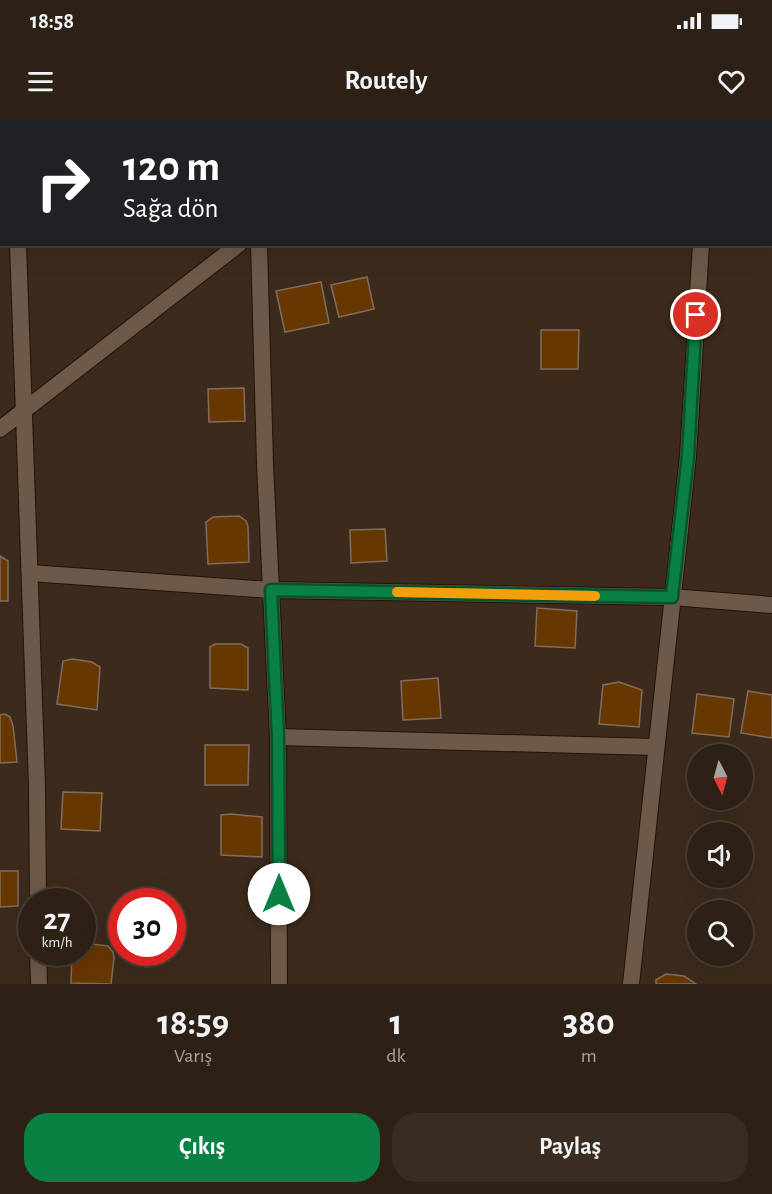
<!DOCTYPE html>
<html lang="tr">
<meta charset="utf-8">
<style>
body{margin:0;font-family:"Alegreya Sans",sans-serif;background:#392d22;color:#f1f3f6;height:100vh;display:flex;flex-direction:column;font-size:22px;white-space:nowrap}
*{box-sizing:border-box;margin:0}
p{font-size:20px;color:#a7a3a0}
.icon{flex:none;width:33px;height:33px;fill:none;stroke:currentColor;stroke-width:2;stroke-linecap:round;stroke-linejoin:round}
.map{position:relative;height:864px;overflow:hidden}
.side{display:flex;flex-direction:column;background:#2d2015;flex:1}
.side>*{flex:none}
.guide{position:absolute;left:0px;top:0px;width:772px;height:126px;box-shadow:0 6px 24px #0002,0 0 0 2px #483e34;background:#202124;color:#fff;overflow:hidden}
.needle{width:39px;rotate:174deg}
.buttons{position:absolute;left:687px;top:624px;display:grid;gap:12px}
.buttons a{display:grid;place-items:center;width:66px;height:66px;border-radius:50%;background:#2d2015;box-shadow:0 6px 24px #0002,0 0 0 2px #483e34;font-size:30px}
.speed{position:absolute;left:18px;top:768px;display:flex;gap:12px;font-size:30px;font-weight:700;text-align:center}
.speed>*{display:grid;place-content:center;width:78px;height:78px;border-radius:50%;background:#2d2015;box-shadow:0 6px 24px #0002,0 0 0 2px #483e34;line-height:1}
.speed small{font-size:15px;font-weight:400}
.speed .limit{border:9px solid #d22;background:#fff;color:#111}
.pin{position:absolute;display:grid;place-items:center;width:51px;height:51px;color:#fff;margin:-26px;border:3px solid #fff;border-radius:50%;box-shadow:0 2px 6px #0007}
.me{position:absolute;width:66px;margin:-33px;rotate:0deg;stroke-linejoin:round;filter:drop-shadow(0 0 4px #0008)}
.turn{display:flex;align-items:center;gap:21px;height:126px;padding:0 24px;font-size:27px}
.turn .icon{width:78px;height:78px;stroke-width:2.5}
.turn b{display:block;font-size:42px;line-height:51px}
.eta{display:flex;justify-content:space-evenly;align-items:center;height:102px;text-align:center}
.eta b{font-size:36px;font-weight:700;line-height:42px}
.action{display:flex;gap:12px;margin-top:auto;padding:12px 24px}
.action a{flex:1;height:69px;border-radius:24px;background:#0b8043;color:#fff;font-size:24px;font-weight:700;line-height:69px;text-align:center}
.action a+a{background:#392d22;color:#f1f3f6}
.status{display:flex;justify-content:space-between;align-items:center;height:42px;padding:0 30px;background:#2d2015;direction:ltr}
.status svg{height:16px;fill:currentColor}
header{display:flex;justify-content:space-between;align-items:center;height:78px;padding:0 24px;background:#2d2015;font-size:27px;font-weight:700}
.map>svg:first-child{display:block}
.building{fill:#673700;stroke:#826d5d;stroke-width:1.5}
.lines{fill:none;stroke-linecap:round;stroke-linejoin:round}
.street-casing{stroke:#231306;stroke-width:18}
.street{stroke:#6d5949;stroke-width:16}
.route-casing{stroke:#07532c;stroke-width:15}
.route{stroke:#0b8043;stroke-width:10}
.slow{stroke:#f59e0b;stroke-width:10}
</style>
<div class="status"><b>18:58</b><svg viewBox="0 0 49 12"><path d="M0 12V9h3v3zM5 12V6h3v6zM10 12V3h3v9zM15 12V0h3v12zM26 1h20v11H26zM47 4h2v5h-2z"/></svg></div>
<header><svg class="icon" aria-label="menu" viewBox="0 0 24 24"><path d="M4 6h16M4 12h16M4 18h16"/></svg>Routely<svg class="icon" aria-label="heart" viewBox="0 0 24 24"><path d="M12 20l-8-8c-3-5 5-10 8-4 3-6 11-1 8 4z"/></svg></header>
<div class="map">
<svg width="772" height="864" viewBox="0 0 772 864">
<rect width="100%" height="100%" fill="#3c2b1c"/>
<g class="building">
<path d="M 180,0 L 210,0 L 211,2 L 181,2 Z"/>
<path d="M 287,0 L 311,0 L 312,2 L 284,2 Z"/>
<path d="M 328,0 L 370,0 L 368,2 Z"/>
<path d="M 733,0 L 771,0 L 733,2 Z"/>
<path d="M 0,87 L 2,105 L 0,122 Z"/>
<path d="M 367,157 L 374,189 L 339,197 L 331,165 Z"/>
<path d="M 321,162 L 329,203 L 285,212 L 276,171 Z"/>
<path d="M 541,210 L 579,210 L 578,249 L 541,249 Z"/>
<path d="M 244,268 L 245,301 L 209,302 L 208,269 Z"/>
<path d="M 239,396 L 246,401 L 248,406 L 249,442 L 208,444 L 206,402 L 213,397 Z"/>
<path d="M 385,409 L 387,441 L 351,443 L 350,410 Z"/>
<path d="M 0,436 L 8,441 L 8,481 L 0,481 Z"/>
<path d="M 537,488 L 577,491 L 575,528 L 535,526 Z"/>
<path d="M 215,524 L 241,524 L 248,528 L 248,570 L 210,568 L 210,527 Z"/>
<path d="M 72,539 L 92,542 L 100,547 L 97,590 L 57,584 L 63,541 Z"/>
<path d="M 438,558 L 441,598 L 403,600 L 401,561 Z"/>
<path d="M 619,562 L 642,570 L 639,607 L 599,604 L 603,565 Z"/>
<path d="M 748,571 L 772,575 L 772,618 L 741,613 Z"/>
<path d="M 697,574 L 734,579 L 729,617 L 692,613 Z"/>
<path d="M 5,594 L 10,597 L 13,606 L 17,642 L 0,643 L 0,595 Z"/>
<path d="M 205,625 L 249,625 L 248,665 L 205,665 Z"/>
<path d="M 63,672 L 102,673 L 100,711 L 61,709 Z"/>
<path d="M 231,694 L 262,697 L 262,737 L 221,735 L 221,695 Z"/>
<path d="M 742,726 L 747,726 L 745,758 L 740,758 L 742,758 Z"/>
<path d="M 0,751 L 18,751 L 18,786 L 0,787 Z"/>
<path d="M 83,823 L 108,826 L 113,832 L 114,838 L 111,864 L 71,863 L 72,832 L 82,832 Z"/>
<path d="M 666,854 L 684,856 L 696,864 L 656,864 L 656,860 Z"/>
</g>
<g class="lines">
<g class="street-casing">
<g id="street">
<path d="M 13,0 L 13,2"/>
<path d="M 254,0 L 254,2"/>
<path d="M 407,2 L 409,0"/>
<path d="M 711,2 L 711,0"/>
<path d="M 18,124 L 37,667 L 38,782"/>
<path d="M 259,124 L 265,344 L 278,617 L 279,864"/>
<path d="M 0,309 L 239,124"/>
<path d="M 30,453 L 271,470 L 672,477 L 772,485"/>
<path d="M 278,617 L 655,627"/>
<path d="M 38,832 L 39,864"/>
<path d="M 631,864 L 688,336 L 701,124"/>
</g>
</g>
<use href="#street" class="street"/>
</g>
<g class="lines">
<g class="route-casing">
<path id="route" d="M 279,774 L 278,617 L 271,470 L 672,477 L 688,336 L 696,195"/>
</g>
<use href="#route" class="route"/>
<path class="slow" d="M 397,472 L 595,476"/>
</g>
</svg>
<div class="buttons">
<a><svg class="needle" viewBox="-14 -14 28 28"><path d="M0-13l5 13h-10z" fill="#e53935"/><path d="M0 13l5-13h-10z" fill="#a7a3a0"/></svg></a>
<a><svg class="icon" aria-label="sound" viewBox="0 0 24 24"><path d="M4 9h4l5-4v14l-5-4H4zM17 9q2 3 0 6"/></svg></a>
<a><svg class="icon" aria-label="search" viewBox="0 0 24 24"><circle cx="10" cy="10" r="6"/><path d="M15 15l6 6"/></svg></a>
</div>
<div class="speed"><div>27<small>km/h</small></div><div class="limit">30</div></div>
<div class="pin" style="left:696px;top:195px;background:#d93025"><svg class="icon" aria-label="arrive" viewBox="0 0 24 24"><path d="M6 21V4h12l-3 4 3 4H6"/></svg></div>
<svg class="me" style="left:279px;top:774px" viewBox="-20 -20 40 40"><circle r="19" fill="#fff"/><path d="M0-13L10 11 0 6-10 11z" fill="#0b8043"/></svg>
<div class="guide">
<div class="turn"><svg class="icon" aria-label="right" viewBox="0 0 24 24"><path d="M7 20v-9h11M14 6l5 5-5 5"/></svg><div><b>120 m</b>Sağa dön</div></div>
</div>
</div>
<section class="side">
<div class="eta">
<div><b>18:59</b><p>Varış</p></div>
<div><b>1</b><p>dk</p></div>
<div><b>380</b><p>m</p></div>
</div>
<div class="action"><a>Çıkış</a><a>Paylaş</a></div>
</section>
